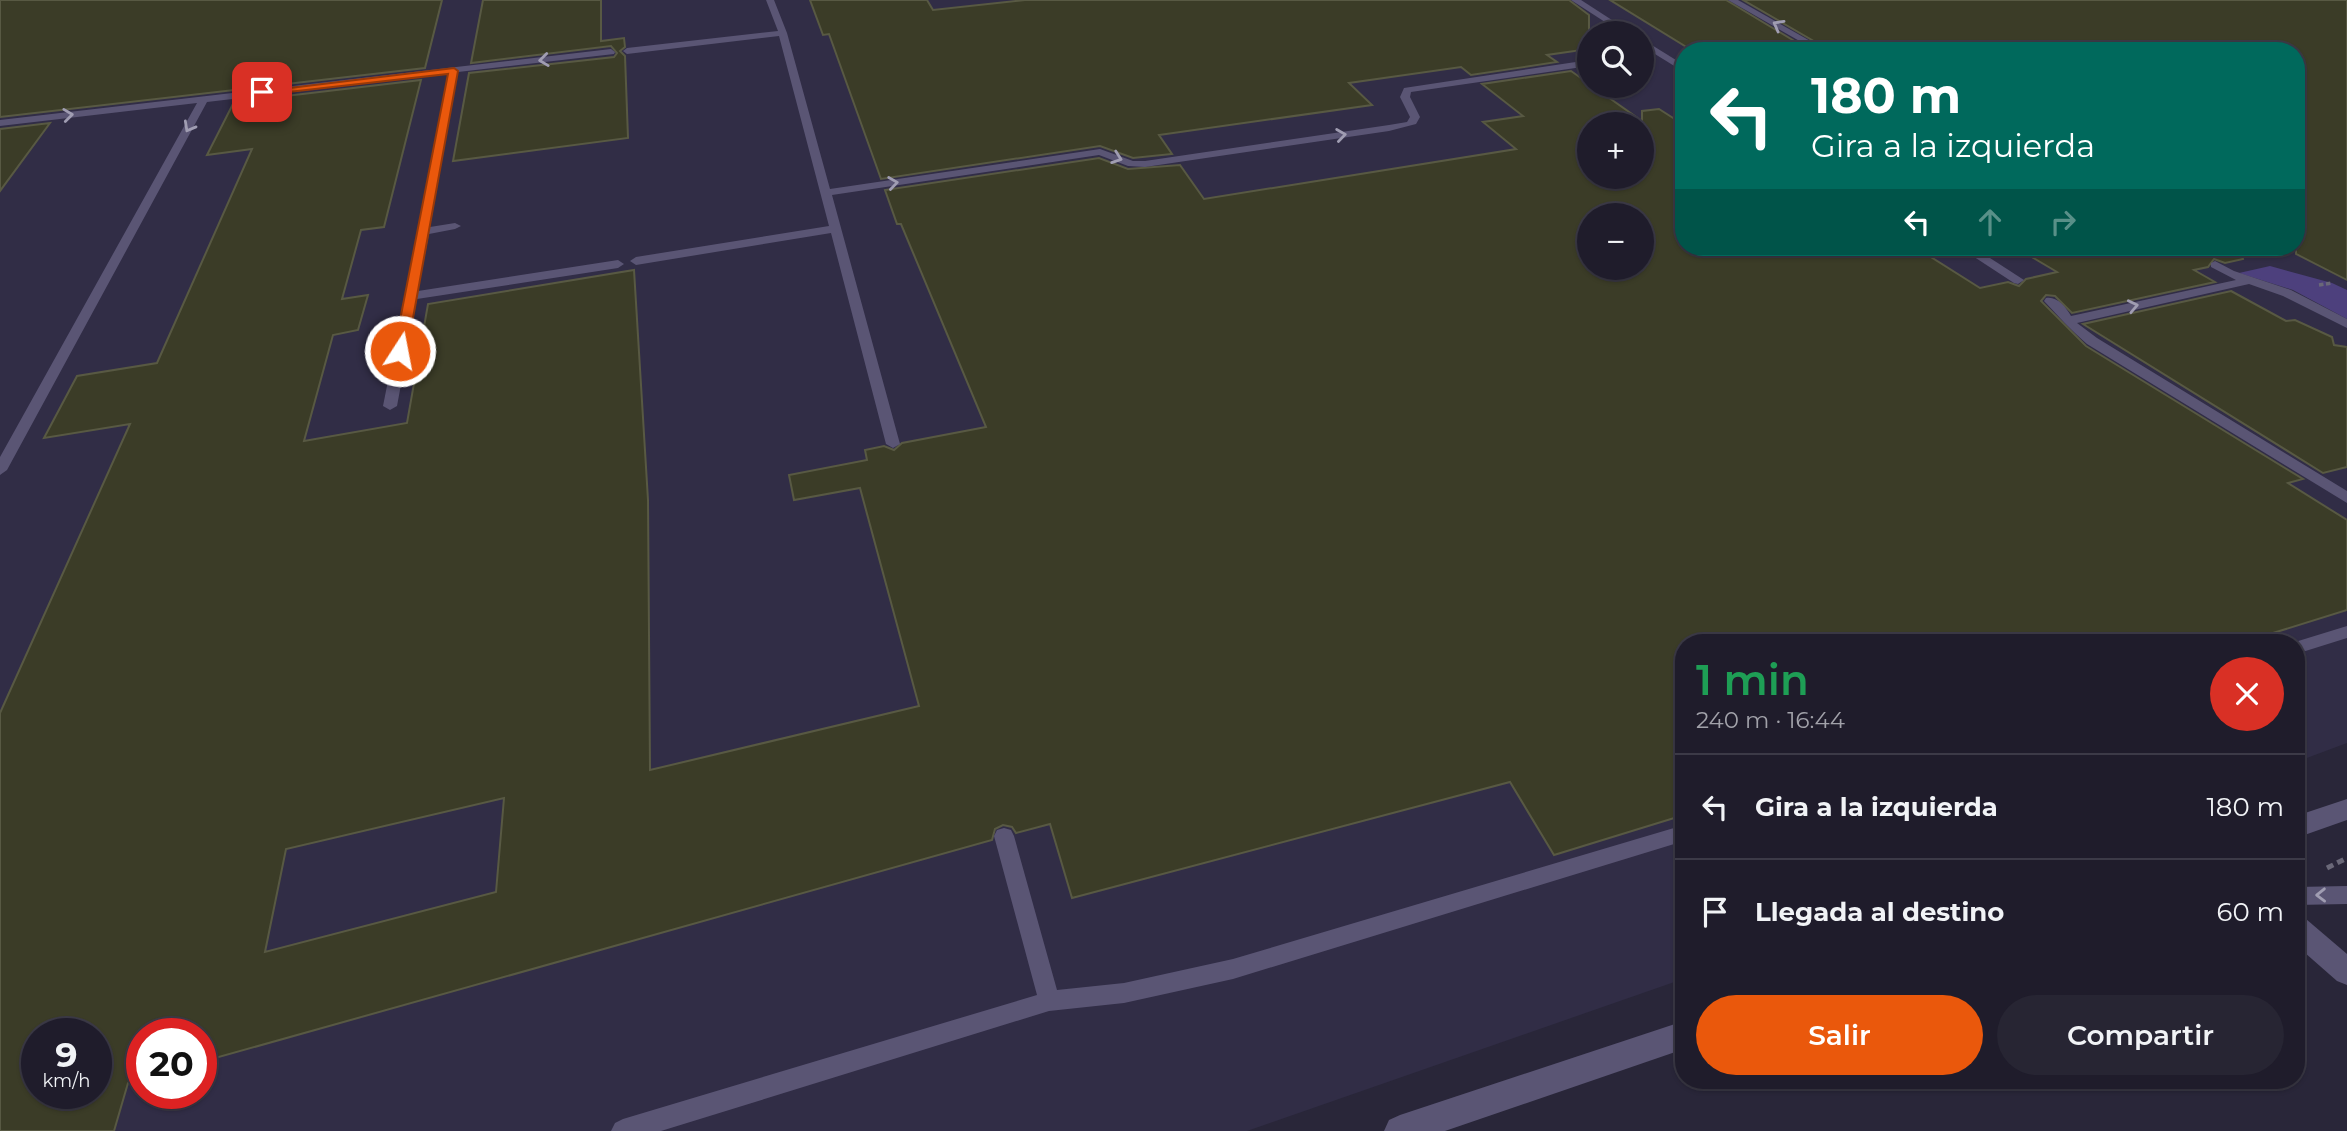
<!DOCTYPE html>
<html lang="es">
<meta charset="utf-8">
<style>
body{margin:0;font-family:Montserrat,sans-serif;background:#272533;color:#f1f3f6;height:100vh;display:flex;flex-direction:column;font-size:26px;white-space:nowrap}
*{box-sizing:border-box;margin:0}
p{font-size:23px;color:#a1a1a9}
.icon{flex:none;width:38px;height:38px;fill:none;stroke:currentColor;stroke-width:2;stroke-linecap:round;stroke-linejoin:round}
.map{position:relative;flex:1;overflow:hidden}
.side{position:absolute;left:1675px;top:634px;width:630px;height:455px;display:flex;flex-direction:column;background:#1f1c2b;border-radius:28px;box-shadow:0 2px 5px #0004,0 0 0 2px #3c3a47}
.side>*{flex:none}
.hud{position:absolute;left:1675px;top:42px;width:630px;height:214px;border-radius:28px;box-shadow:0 2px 5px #0004,0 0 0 2px #3c3a47;background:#00695c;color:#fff;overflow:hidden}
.controls{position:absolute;left:1577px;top:21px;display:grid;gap:14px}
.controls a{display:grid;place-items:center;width:77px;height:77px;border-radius:50%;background:#1f1c2b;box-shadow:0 2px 5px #0004,0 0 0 2px #3c3a47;font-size:35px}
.speed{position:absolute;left:21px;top:1018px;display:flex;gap:14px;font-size:35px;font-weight:700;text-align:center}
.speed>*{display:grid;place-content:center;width:91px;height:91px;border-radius:50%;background:#1f1c2b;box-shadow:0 2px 5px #0004,0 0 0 2px #3c3a47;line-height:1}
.speed small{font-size:18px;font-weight:400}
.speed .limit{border:10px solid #d22;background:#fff;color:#111}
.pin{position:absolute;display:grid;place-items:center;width:60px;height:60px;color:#fff;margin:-30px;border-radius:14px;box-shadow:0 4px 10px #0006}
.me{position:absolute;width:77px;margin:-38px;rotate:11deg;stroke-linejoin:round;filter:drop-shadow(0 0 5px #0008)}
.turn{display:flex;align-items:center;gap:24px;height:147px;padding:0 21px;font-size:32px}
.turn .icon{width:91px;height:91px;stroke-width:2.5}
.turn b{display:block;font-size:49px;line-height:60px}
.lanes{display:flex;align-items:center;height:66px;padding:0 21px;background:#0003;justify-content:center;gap:35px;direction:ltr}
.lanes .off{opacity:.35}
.round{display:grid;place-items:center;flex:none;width:74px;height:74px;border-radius:37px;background:#272533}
.summary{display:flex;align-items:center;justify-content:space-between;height:119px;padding:0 21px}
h1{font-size:42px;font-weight:600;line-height:52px;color:#1e9e55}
.cta{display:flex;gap:14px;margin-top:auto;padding:14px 21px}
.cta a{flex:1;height:80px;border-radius:42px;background:#ea580c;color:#fff;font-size:28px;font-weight:600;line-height:80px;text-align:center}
.cta a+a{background:#272533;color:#f1f3f6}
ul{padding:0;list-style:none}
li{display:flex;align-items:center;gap:21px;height:105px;padding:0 21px;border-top:2px solid #3c3a47}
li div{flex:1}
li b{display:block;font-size:26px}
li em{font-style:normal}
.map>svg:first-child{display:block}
.built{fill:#312d46;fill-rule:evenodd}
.green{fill:#4d407d}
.building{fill:#3b3c27;stroke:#585943;stroke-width:2;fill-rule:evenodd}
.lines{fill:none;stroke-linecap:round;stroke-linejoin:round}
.path-far1{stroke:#6a6878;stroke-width:3.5;stroke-dasharray:4.5 2.5;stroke-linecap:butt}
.path{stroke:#6a6878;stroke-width:5;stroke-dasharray:7 4.5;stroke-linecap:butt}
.service{fill:#5a5574;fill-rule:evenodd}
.minor{fill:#5a5574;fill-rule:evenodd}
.oneway{stroke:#a09db2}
.route{fill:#ea580c;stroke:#983908;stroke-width:2}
</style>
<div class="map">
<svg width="2347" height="1131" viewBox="0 0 2347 1131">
<rect width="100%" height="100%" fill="#292639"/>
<path class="built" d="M 0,0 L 2347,0 L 2347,743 L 2296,762 L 2296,642 L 1684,642 L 1683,979 L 1247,1131 L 0,1131 ZM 1589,33 L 1642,33 L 1642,86 L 1589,86 ZM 1684,51 L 2296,51 L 2296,247 L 1684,247 ZM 1589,124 L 1642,124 L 1642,177 L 1589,177 ZM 1589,215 L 1642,215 L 1642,268 L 1589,268 ZM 37,1034 L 96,1034 L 96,1094 L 37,1094 ZM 142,1034 L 201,1034 L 201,1094 L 142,1094 Z"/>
<path class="green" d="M 2270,266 L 2332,283 L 2347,290 L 2347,319 L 2293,290 L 2239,273 Z"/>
<g class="building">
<path d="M 0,0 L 442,0 L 425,68 L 0,117 Z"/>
<path d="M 483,0 L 601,0 L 601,41 L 624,38 L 625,47 L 620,51 L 625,56 L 628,138 L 453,161 L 469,73 L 614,57 L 617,53 L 611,46 L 471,63 Z"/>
<path d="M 810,0 L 927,0 L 933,10 L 1025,0 L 1569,0 L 1589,15 L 1589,49 L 1547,55 L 1557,62 L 1471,75 L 1461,67 L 1349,83 L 1372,105 L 1159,135 L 1172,154 L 1133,158 L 1100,146 L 881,179 L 829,34 L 823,35 Z"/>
<path d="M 1610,0 L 1726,0 L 1811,51 L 1693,51 Z"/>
<path d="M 1743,0 L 2347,0 L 2347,280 L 2296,254 L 2296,51 L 1831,51 Z"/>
<path d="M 1571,71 L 1642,121 L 1642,111 L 1659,109 L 1684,125 L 1684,247 L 1915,247 L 1980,288 L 2008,282 L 2019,286 L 2026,279 L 2057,272 L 2015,247 L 2119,247 L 2135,256 L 2181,247 L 2240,247 L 2243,259 L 2225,263 L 2214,259 L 2208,267 L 2194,270 L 2215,282 L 2072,313 L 2055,296 L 2046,295 L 2041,301 L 2086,346 L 2303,479 L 2288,483 L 2347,520 L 2347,610 L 2244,642 L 1684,642 L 1684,815 L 1554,855 L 1510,782 L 1072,898 L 1050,824 L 1016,833 L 1012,827 L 1003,825 L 995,829 L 992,840 L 201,1062 L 201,1034 L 142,1034 L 142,1079 L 128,1083 L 114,1131 L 0,1131 L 0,713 L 130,424 L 44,438 L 77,376 L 157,363 L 252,149 L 207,155 L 234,102 L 421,80 L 384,227 L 361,230 L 342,299 L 368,295 L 358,330 L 333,335 L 304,441 L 407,423 L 428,304 L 634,270 L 648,500 L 650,770 L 919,706 L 860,488 L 794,500 L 789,475 L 867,460 L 865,450 L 884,446 L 894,450 L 902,443 L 986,427 L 901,224 L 897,224 L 885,190 L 1099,158 L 1128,169 L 1180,165 L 1204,199 L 1516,149 L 1483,122 L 1523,116 L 1482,84 ZM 1589,124 L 1642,124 L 1642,177 L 1589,177 ZM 1589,215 L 1642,215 L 1642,268 L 1589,268 ZM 504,798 L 496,892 L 265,952 L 286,849 ZM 37,1034 L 96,1034 L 96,1094 L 37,1094 Z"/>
<path d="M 50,123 L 0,191 L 0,129 Z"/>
<path d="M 2231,291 L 2286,321 L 2295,320 L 2332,337 L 2334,345 L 2347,347 L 2347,467 L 2323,473 L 2083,324 Z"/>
</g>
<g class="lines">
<path class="path-far1" d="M 2319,285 L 2332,283"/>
<path class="path" d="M 2327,868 L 2347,858"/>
<g class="service">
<path d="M 766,0 L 774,0 L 787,33 L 830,189 L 1100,149 L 1133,161 L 1145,161 L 1389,125 L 1407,122 L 1410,117 L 1400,97 L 1404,88 L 1589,60 L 1589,66 L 1411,92 L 1410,97 L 1420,117 L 1416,124 L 1389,131 L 1145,167 L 1128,166 L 1099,155 L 832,195 L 900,444 L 893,448 L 886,444 L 831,233 L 636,265 L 630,261 L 636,257 L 829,226 L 779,36 L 627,54 L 623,51 L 627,48 L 778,31 Z"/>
<path d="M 1571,0 L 1581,0 L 1632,33 L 1622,33 Z"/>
<path d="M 1728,0 L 1738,0 L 1828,51 L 1817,51 Z"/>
<path d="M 1642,39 L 1684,65 L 1684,72 L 1642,46 Z"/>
<path d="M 611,49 L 615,52 L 614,54 L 458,72 L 430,227 L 455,223 L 461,226 L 455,229 L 429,234 L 418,291 L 618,260 L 624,264 L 618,268 L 417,299 L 397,406 L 390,410 L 383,406 L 449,74 L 207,102 L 7,470 L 0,475 L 0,457 L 197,103 L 0,126 L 0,120 Z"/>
<path d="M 1959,247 L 1973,247 L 2024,280 L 2018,284 L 2014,283 Z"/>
<path d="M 2215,261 L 2234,271 L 2291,290 L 2347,319 L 2347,328 L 2283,296 L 2249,284 L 2077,323 L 2097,338 L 2347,491 L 2347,503 L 2087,344 C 2071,330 2058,316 2044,301 L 2046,298 C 2057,296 2066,307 2071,316 L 2236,280 L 2211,267 L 2211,263 Z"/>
<path d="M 2347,626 L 2347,638 L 2296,654 L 2295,642 Z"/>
<path d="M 1684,825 L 1684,841 L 1233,979 L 1124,1003 L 1049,1011 L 661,1131 L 611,1131 L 615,1123 L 623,1119 L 1037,995 L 994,836 L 997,830 L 1004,828 L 1011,830 L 1014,836 L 1057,990 L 1124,983 L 1233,959 Z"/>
<path d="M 2347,886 L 2347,904 L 2296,905 L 2296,887 Z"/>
</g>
<g class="minor">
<path d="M 2347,799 L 2347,820 L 2296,838 L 2296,816 Z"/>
<path d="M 2296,916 L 2306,919 L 2347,954 L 2347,985 L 2337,981 L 2296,945 Z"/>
<path d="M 1684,1021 L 1684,1049 L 1445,1131 L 1384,1131 L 1389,1120 L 1400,1115 Z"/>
</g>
</g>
<defs><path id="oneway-chevron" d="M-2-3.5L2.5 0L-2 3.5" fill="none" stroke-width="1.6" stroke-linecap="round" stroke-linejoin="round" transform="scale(1.75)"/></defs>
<g class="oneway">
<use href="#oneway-chevron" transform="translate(1778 25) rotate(-151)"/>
<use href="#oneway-chevron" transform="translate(544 60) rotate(173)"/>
<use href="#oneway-chevron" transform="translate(68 115) rotate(-7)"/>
<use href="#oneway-chevron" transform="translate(189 127) rotate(119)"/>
<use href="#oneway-chevron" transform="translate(1341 135) rotate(-8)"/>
<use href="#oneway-chevron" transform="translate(1117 158) rotate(19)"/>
<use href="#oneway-chevron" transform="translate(893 183) rotate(-8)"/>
<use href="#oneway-chevron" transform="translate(2133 306) rotate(-12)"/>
<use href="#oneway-chevron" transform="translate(2321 895) rotate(179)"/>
</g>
<path class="route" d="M 454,68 L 458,71 L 407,351 L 400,354 L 394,351 L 448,74 L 262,95 L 257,92 Z"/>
</svg>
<div class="controls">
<a><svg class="icon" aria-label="search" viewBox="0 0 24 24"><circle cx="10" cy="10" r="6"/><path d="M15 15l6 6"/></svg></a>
<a>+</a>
<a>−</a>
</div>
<div class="speed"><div>9<small>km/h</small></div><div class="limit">20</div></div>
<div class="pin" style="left:262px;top:92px;background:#d93025"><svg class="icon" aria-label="arrive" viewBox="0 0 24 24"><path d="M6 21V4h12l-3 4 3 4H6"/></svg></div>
<svg class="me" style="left:400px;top:351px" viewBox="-20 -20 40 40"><circle r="17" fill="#ea580c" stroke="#fff" stroke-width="3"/><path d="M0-11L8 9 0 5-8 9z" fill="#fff"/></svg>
<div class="hud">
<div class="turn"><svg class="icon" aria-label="left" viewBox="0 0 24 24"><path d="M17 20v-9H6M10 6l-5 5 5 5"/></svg><div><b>180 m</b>Gira a la izquierda</div></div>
<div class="lanes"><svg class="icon" aria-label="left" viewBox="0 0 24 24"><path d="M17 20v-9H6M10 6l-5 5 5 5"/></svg><svg class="icon off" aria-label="ahead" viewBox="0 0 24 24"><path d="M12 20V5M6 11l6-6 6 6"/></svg><svg class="icon off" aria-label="right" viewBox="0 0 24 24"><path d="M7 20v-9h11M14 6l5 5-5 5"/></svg></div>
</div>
<section class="side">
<div class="summary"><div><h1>1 min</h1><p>240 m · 16:44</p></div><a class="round" style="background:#d93025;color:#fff"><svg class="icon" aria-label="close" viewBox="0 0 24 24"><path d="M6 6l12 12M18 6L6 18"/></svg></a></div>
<ul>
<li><svg class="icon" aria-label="left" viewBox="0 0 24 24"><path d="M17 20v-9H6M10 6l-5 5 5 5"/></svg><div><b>Gira a la izquierda</b></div><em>180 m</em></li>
<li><svg class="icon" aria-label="arrive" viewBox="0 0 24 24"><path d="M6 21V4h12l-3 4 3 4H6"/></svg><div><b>Llegada al destino</b></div><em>60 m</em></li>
</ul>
<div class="cta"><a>Salir</a><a>Compartir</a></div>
</section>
</div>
